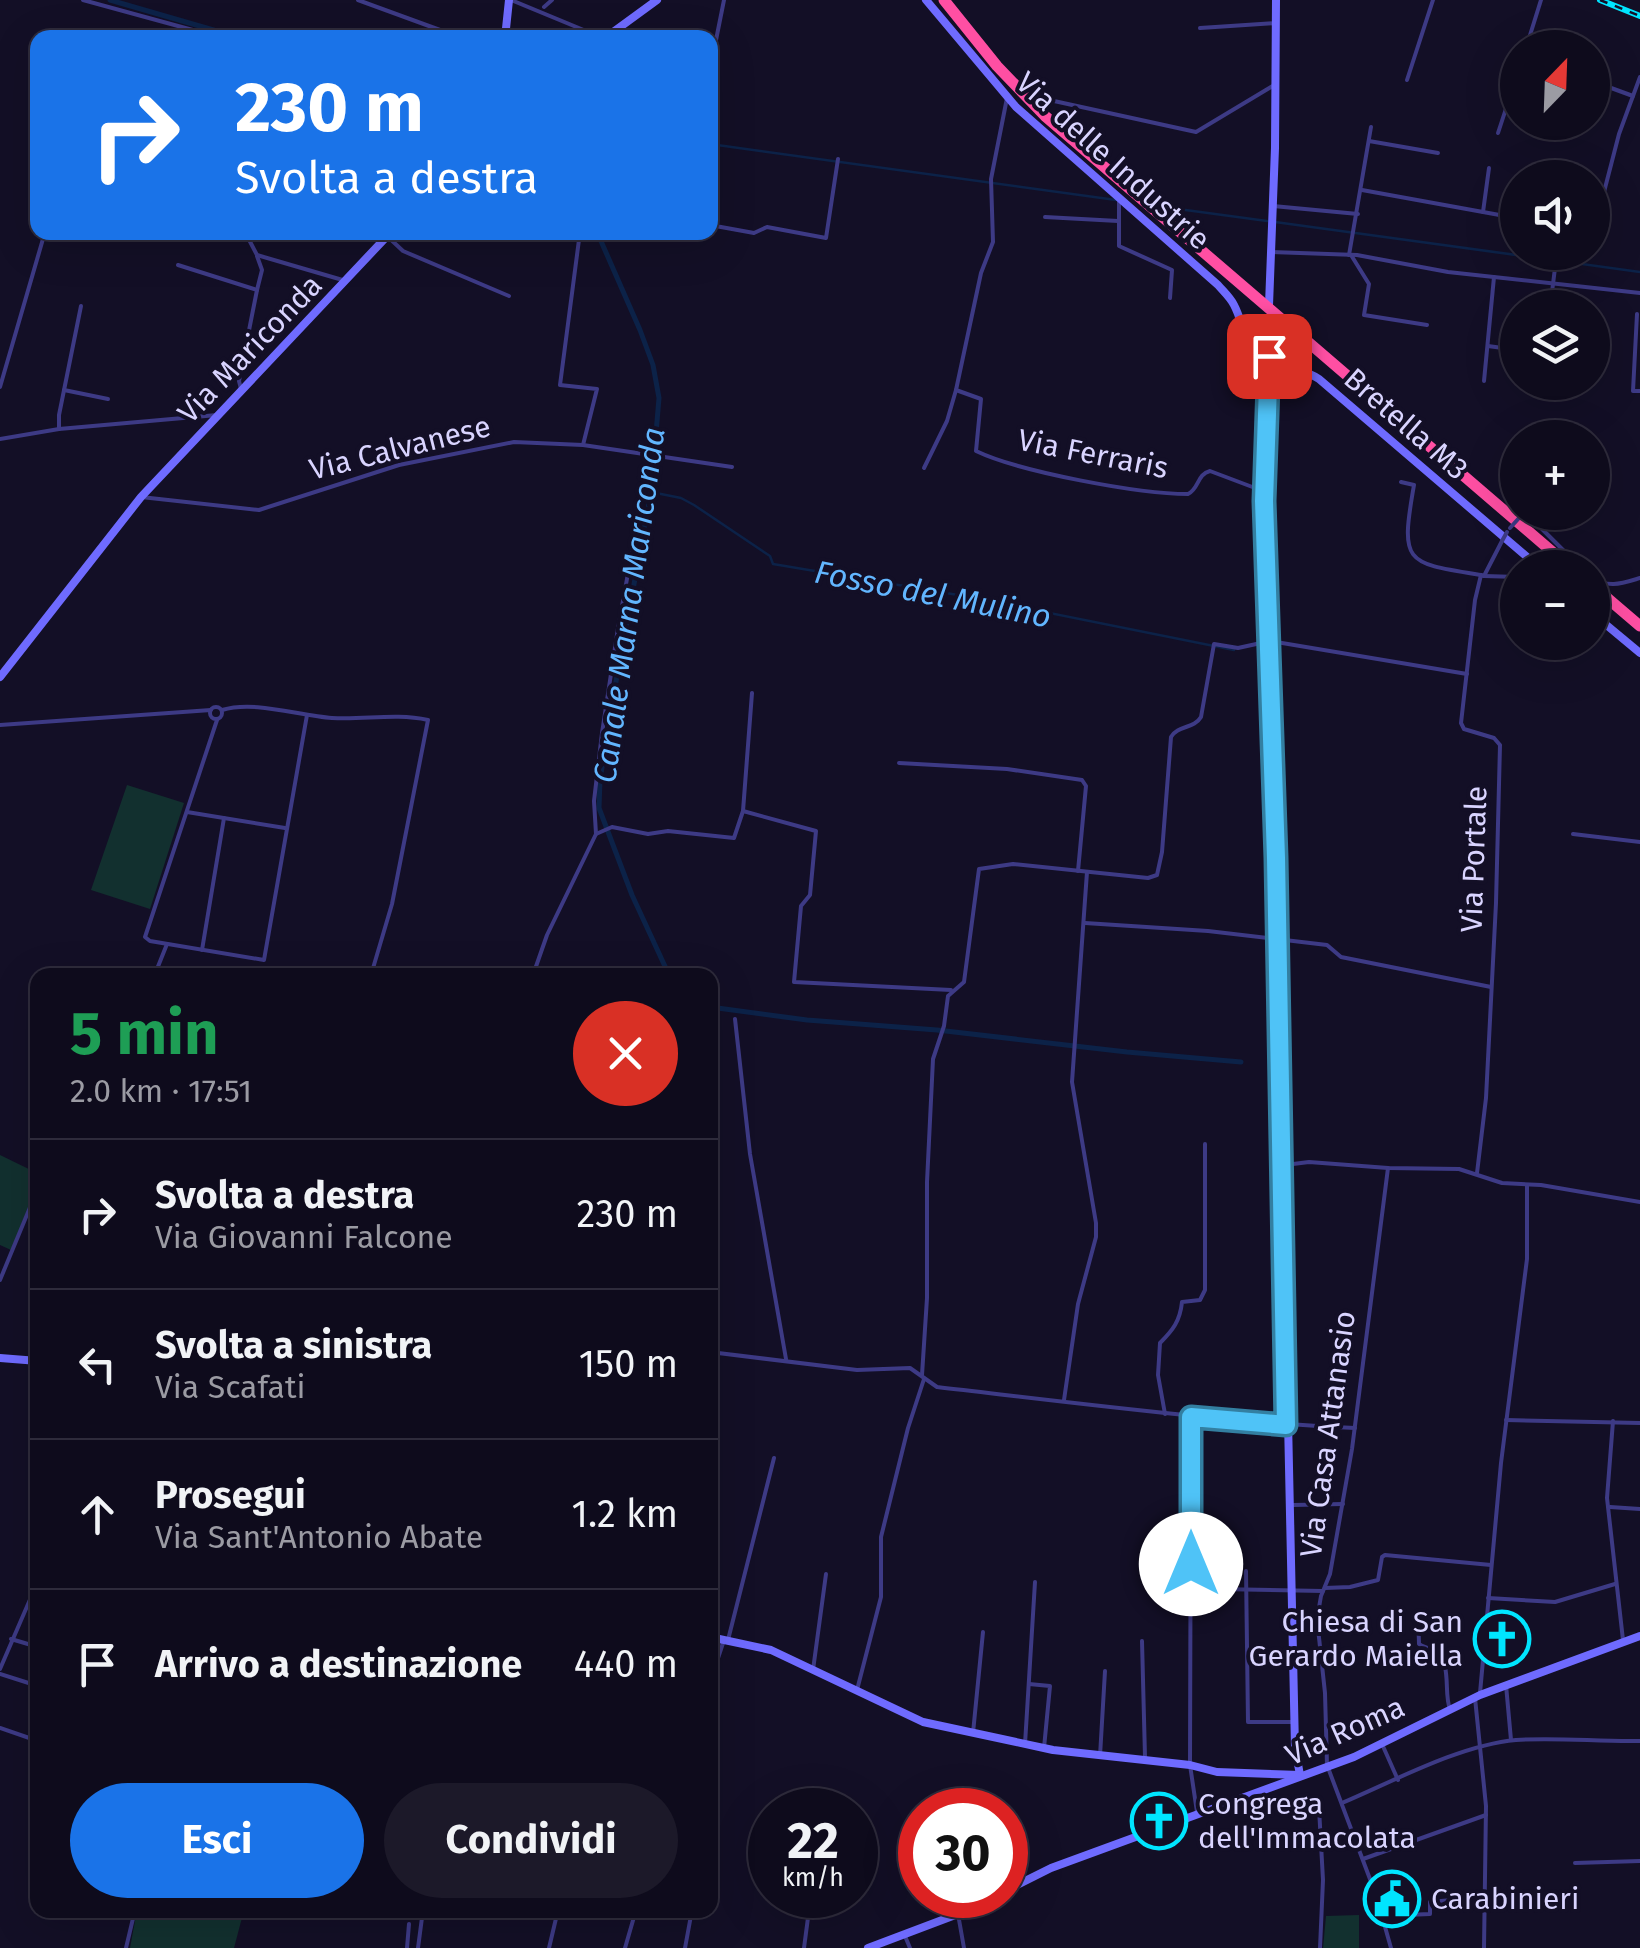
<!DOCTYPE html>
<html lang="it">
<meta charset="utf-8">
<style>
body{margin:0;font-family:"Fira Sans",sans-serif;background:#1c1929;color:#f1f3f6;height:100vh;display:flex;flex-direction:column;font-size:38px;white-space:nowrap}
*{box-sizing:border-box;margin:0}
p{font-size:32px;color:#9b9ba3}
.icon{flex:none;width:55px;height:55px;fill:none;stroke:currentColor;stroke-width:2;stroke-linecap:round;stroke-linejoin:round}
.map{position:relative;flex:1;overflow:hidden}
.sheet{position:absolute;left:30px;top:968px;width:688px;height:950px;display:flex;flex-direction:column;background:#0e0b1c;border-radius:20px;box-shadow:0 10px 40px #0002,0 0 0 2px #2e2b3b}
.sheet>*{flex:none}
.hud{position:absolute;left:30px;top:30px;width:688px;height:210px;border-radius:20px;box-shadow:0 10px 40px #0002,0 0 0 2px #2e2b3b;background:#1a73e8;color:#fff;overflow:hidden}
.needle{width:65px;rotate:23deg}
.buttons{position:absolute;left:1500px;top:30px;display:grid;gap:20px}
.buttons a{display:grid;place-items:center;width:110px;height:110px;border-radius:50%;background:#0e0b1c;box-shadow:0 10px 40px #0002,0 0 0 2px #2e2b3b;font-size:50px}
.speed{position:absolute;left:748px;top:1788px;display:flex;gap:20px;font-size:50px;font-weight:700;text-align:center}
.speed>*{display:grid;place-content:center;width:130px;height:130px;border-radius:50%;background:#0e0b1c;box-shadow:0 10px 40px #0002,0 0 0 2px #2e2b3b;line-height:1}
.speed small{font-size:25px;font-weight:400}
.speed .limit{border:15px solid #d22;background:#fff;color:#111}
.pin{position:absolute;display:grid;place-items:center;width:85px;height:85px;color:#fff;margin:-42px;border-radius:20px;box-shadow:0 5px 15px #0006}
.me{position:absolute;width:110px;margin:-55px;rotate:0deg;stroke-linejoin:round;filter:drop-shadow(0 0 8px #0008)}
.turn{display:flex;align-items:center;gap:35px;height:210px;padding:0 40px;font-size:45px}
.turn .icon{width:130px;height:130px;stroke-width:2.5}
.turn b{display:block;font-size:70px;line-height:85px}
.round{display:grid;place-items:center;flex:none;width:105px;height:105px;border-radius:52px;background:#1c1929}
.head{display:flex;align-items:center;justify-content:space-between;height:170px;padding:0 40px}
h1{font-size:60px;font-weight:700;line-height:75px;color:#1e9e55}
.action{display:flex;gap:20px;margin-top:auto;padding:20px 40px}
.action a{flex:1;height:115px;border-radius:60px;background:#1a73e8;color:#fff;font-size:40px;font-weight:700;line-height:115px;text-align:center}
.action a+a{background:#1c1929;color:#f1f3f6}
ul{padding:0;list-style:none}
li{display:flex;align-items:center;gap:30px;height:150px;padding:0 40px;border-top:2px solid #2e2b3b}
li div{flex:1}
li b{display:block;font-size:38px}
li em{font-style:normal}
.map>svg:first-child{display:block}
.green{fill:#12302f}
.lines{fill:none;stroke-linecap:round;stroke-linejoin:round}
.stream{stroke:#0c2248;stroke-width:2.5}
.canal{stroke:#0c2248;stroke-width:5}
.street{stroke:#3d3a85;stroke-width:4}
.secondary{stroke:#6f6bff;stroke-width:8}
.highway{stroke:#ff4fa3;stroke-width:11}
.rail-casing{stroke:#00e5ff;stroke-width:6}
.rail{stroke:#130f26;stroke-width:2.5;stroke-dasharray:8;stroke-linecap:butt}
.street-bridge{stroke:#3d3a85;stroke-width:4}
.route-casing{stroke:#337fa1;stroke-width:25}
.route{stroke:#4fc3f7;stroke-width:18}
.labels{text-anchor:middle;stroke-width:8;stroke-linejoin:round;paint-order:stroke}
.street-label{font-size:30px;fill:#d9d4ff;stroke:#130f26}
.poi-label{font-size:30px;fill:#d9d4ff;stroke:#130f26;text-anchor:start}
.water-label{font-size:32px;font-style:italic;fill:#62b6ff;stroke:#130f26}
</style>
<div class="map">
<svg width="1640" height="1948" viewBox="0 0 1640 1948">
<rect width="100%" height="100%" fill="#130f26"/>
<g class="green">
<path d="M 127,785 L 184,803 L 150,909 L 91,890 Z"/>
<path d="M 0,1155 L 37,1173 L 37,1185 L 11,1250 L 0,1245 Z"/>
<path d="M 137,1910 L 244,1910 L 234,1948 L 130,1948 Z"/>
<path d="M 1359,1915 L 1359,1948 L 1323,1948 L 1326,1916 Z"/>
</g>
<g class="lines">
<g class="stream">
<path d="M 710,144 L 1116,200"/>
<path d="M 1156,206 L 1267,221"/>
<path d="M 1275,222 L 1640,272"/>
<path d="M 651,492 L 681,498 L 694,505 L 770,556 L 773,564 L 970,597 L 1234,650"/>
</g>
<g class="canal">
<path d="M 110,0 L 241,38"/>
<path d="M 597,232 L 640,330 L 653,365 L 659,398 L 651,492 L 613,698 L 600,780 L 599,808 L 632,895 L 669,975"/>
<path d="M 710,1007 L 807,1020 L 937,1030 L 1127,1052 L 1241,1062"/>
</g>
<g class="street">
<path d="M 83,0 L 222,38"/>
<path d="M 358,0 L 440,30 L 437,38"/>
<path d="M 511,0 L 603,38"/>
<path d="M 544,7 L 552,0"/>
<path d="M 1200,28 L 1276,23"/>
<path d="M 1526,48 L 1541,0"/>
<path d="M 710,70 L 724,0"/>
<path d="M 1407,80 L 1433,0"/>
<path d="M 1592,81 L 1633,96"/>
<path d="M 1007,98 L 991,179 L 993,242 L 981,273 L 956,390 L 981,399 L 976,451 C 1020,472 1139,494 1188,494 C 1199,489 1197,474 1210,471 L 1263,491"/>
<path d="M 1054,101 L 1196,132 L 1276,84"/>
<path d="M 1498,133 L 1518,72"/>
<path d="M 1369,141 L 1438,153"/>
<path d="M 1362,190 L 1505,216"/>
<path d="M 1592,192 L 1600,195 L 1604,192 L 1619,134 L 1640,77"/>
<path d="M 1119,202 L 1119,246 L 1172,270 L 1170,298"/>
<path d="M 1273,206 L 1358,214"/>
<path d="M 1483,212 L 1489,168"/>
<path d="M 1045,217 L 1118,221"/>
<path d="M 710,225 L 754,233 L 767,227 L 826,238 L 838,159"/>
<path d="M 245,232 L 257,255 L 346,281"/>
<path d="M 580,232 L 560,385 L 597,389 L 583,445"/>
<path d="M 138,233 L 138,232"/>
<path d="M 387,236 L 403,251 L 509,296"/>
<path d="M 1271,252 L 1357,255 L 1448,272 L 1640,293"/>
<path d="M 1349,255 L 1371,127"/>
<path d="M 1351,255 L 1369,284 L 1364,315 L 1427,325"/>
<path d="M 257,256 L 262,270 L 257,290"/>
<path d="M 178,265 L 257,290 L 239,381 L 241,389"/>
<path d="M 1550,308 L 1557,252"/>
<path d="M 1637,314 L 1633,391 L 1640,391"/>
<path d="M 1488,346 L 1517,350"/>
<path d="M 1484,381 L 1494,277"/>
<path d="M 0,387 L 45,232"/>
<path d="M 64,390 L 108,399"/>
<path d="M 59,429 L 59,415 L 81,306"/>
<path d="M 0,439 L 59,429 L 217,415"/>
<path d="M 924,468 L 947,421 L 956,390"/>
<path d="M 1401,482 L 1414,485 C 1400,564 1405,563 1481,575"/>
<path d="M 141,497 L 259,510 L 399,465 L 514,442 L 583,445 L 732,467"/>
<path d="M 1519,518 L 1524,514 L 1530,517 L 1581,568"/>
<path d="M 1484,576 L 1518,577"/>
<path d="M 1592,577 C 1608,589 1623,583 1640,578"/>
<path d="M 752,693 L 743,811 L 816,831 L 810,895 L 801,906 L 794,982 L 951,990"/>
<circle cx="216" cy="713" r="6"/>
<path d="M 222,710 C 255,700 299,716 332,718 C 365,720 395,713 428,720 L 392,904 L 371,975"/>
<path d="M 217,720 L 145,937 L 150,941 L 264,960 L 307,715"/>
<path d="M 0,725 L 211,710"/>
<path d="M 899,763 L 1007,769 L 1082,780 L 1086,786 L 1078,871"/>
<path d="M 187,812 L 285,828"/>
<path d="M 596,834 L 612,827 L 648,834 L 668,831 L 734,838 L 743,811"/>
<path d="M 1573,834 L 1640,842"/>
<path d="M 1085,923 L 1208,931 L 1327,945 L 1341,957 L 1491,987"/>
<path d="M 202,950 L 224,818"/>
<path d="M 129,975 L 133,971 L 155,974 L 167,944"/>
<path d="M 498,975 L 513,975"/>
<path d="M 533,975 L 547,935 L 596,834 L 594,801 L 602,733 L 618,628 L 650,453"/>
<path d="M 735,1019 L 750,1154 L 786,1359"/>
<path d="M 1285,1165 L 1309,1162 L 1388,1168 L 1459,1169 L 1502,1183 L 1541,1185 L 1640,1202"/>
<path d="M 1388,1168 L 1352,1449 L 1330,1574 L 1321,1596 L 1317,1619 L 1325,1693 L 1327,1765 L 1376,1895 L 1391,1948"/>
<path d="M 1477,1173 L 1486,1098 L 1496,903 L 1500,745 L 1494,738 L 1464,729 L 1461,723 L 1475,600 L 1481,575 L 1484,576 L 1502,541"/>
<path d="M 0,1280 L 38,1188"/>
<path d="M 710,1352 L 857,1370 L 910,1368 L 937,1387 C 1076,1403 1215,1421 1355,1428"/>
<path d="M 33,1361 L 38,1347"/>
<path d="M 922,1375 L 927,1298 L 927,1182 L 933,1059 L 944,1026 L 948,996 L 964,982 L 979,869 L 1013,864 L 1148,878 L 1157,875 L 1162,852 L 1171,737 C 1178,725 1194,729 1201,717 L 1214,644 L 1238,648 L 1270,641 L 1467,674"/>
<path d="M 1064,1400 L 1078,1304 L 1096,1237 L 1096,1223 L 1072,1082 L 1087,872"/>
<path d="M 1165,1414 L 1158,1375 L 1160,1343 C 1173,1330 1180,1321 1182,1302 L 1200,1300 L 1205,1290 L 1205,1144"/>
<path d="M 1191,1417 L 1190,1765 L 1197,1812"/>
<path d="M 1506,1420 L 1640,1423"/>
<path d="M 1613,1421 L 1607,1498 L 1623,1640"/>
<path d="M 1293,1505 L 1343,1504"/>
<path d="M 1610,1507 L 1640,1509"/>
<path d="M 1246,1571 L 1248,1722 L 1295,1722"/>
<path d="M 1164,1588 L 1323,1591"/>
<path d="M 1325,1588 L 1350,1587 L 1378,1580 L 1382,1557 L 1385,1555 L 1491,1565"/>
<path d="M 1488,1598 L 1555,1602 L 1615,1584"/>
<path d="M 1418,1611 L 1419,1644 C 1423,1647 1429,1648 1434,1651 C 1453,1661 1443,1693 1450,1709"/>
<path d="M 11,1639 L 38,1647"/>
<path d="M 728,1640 L 774,1458"/>
<path d="M 1142,1641 L 1145,1757"/>
<path d="M 0,1669 L 38,1581"/>
<path d="M 813,1670 L 826,1574"/>
<path d="M 0,1674 L 38,1686"/>
<path d="M 710,1682 L 724,1640"/>
<path d="M 1029,1684 L 1050,1686 L 1044,1748"/>
<path d="M 1506,1685 L 1511,1740"/>
<path d="M 857,1690 L 881,1597 L 881,1537 L 908,1428 L 924,1379"/>
<path d="M 1480,1693 L 1501,1463 L 1527,1259 L 1527,1185"/>
<path d="M 1475,1698 L 1486,1806 L 1484,1948"/>
<path d="M 0,1728 L 38,1741"/>
<path d="M 973,1733 L 983,1632"/>
<path d="M 1025,1744 L 1035,1582"/>
<path d="M 1382,1744 L 1398,1780"/>
<path d="M 1100,1756 L 1105,1671"/>
<path d="M 1342,1803 C 1394,1781 1460,1745 1516,1740 C 1558,1737 1599,1742 1640,1741"/>
<path d="M 1319,1808 L 1323,1880 L 1320,1948"/>
<path d="M 1363,1859 L 1486,1815"/>
<path d="M 1575,1863 L 1640,1861"/>
<path d="M 958,1914 L 964,1948"/>
<path d="M 1383,1916 L 1430,1914 L 1430,1902 L 1485,1897"/>
<path d="M 905,1936 L 910,1948"/>
<path d="M 126,1948 L 135,1910"/>
<path d="M 407,1948 L 409,1924"/>
<path d="M 418,1948 L 423,1910"/>
<path d="M 549,1948 L 558,1910"/>
<path d="M 625,1948 L 636,1910"/>
<path d="M 685,1948 L 692,1910"/>
<path d="M 804,1948 L 811,1895"/>
</g>
<g class="secondary">
<path d="M 926,0 L 1016,107 L 1218,285 C 1223,291 1230,297 1234,305 C 1245,326 1241,344 1269,349"/>
<path d="M 505,38 L 509,0"/>
<path d="M 605,38 L 657,0"/>
<path d="M 1269,305 L 1275,148 L 1276,0"/>
<path d="M 1269,321 L 1264,501 L 1276,858 L 1295,1748 L 1300,1775"/>
<path d="M 1270,357 C 1284,369 1303,368 1319,379 L 1540,568"/>
<path d="M 1592,613 L 1640,653"/>
<path d="M 0,677 L 141,497 L 391,232"/>
<path d="M 0,1358 L 38,1361"/>
<path d="M 710,1637 L 771,1650 L 923,1722 L 1053,1750 L 1190,1765 L 1217,1772 L 1300,1775"/>
<path d="M 1005,1891 L 1051,1868 L 1354,1757 L 1480,1695 L 1640,1636"/>
<path d="M 868,1948 L 958,1914 L 996,1895"/>
</g>
<g class="highway">
<path d="M 944,0 L 997,66 L 1045,116 L 1571,568"/>
<path d="M 1592,585 L 1640,626"/>
</g>
<g class="rail-casing">
<path id="rail" d="M 1600,0 L 1640,16"/>
</g>
<use href="#rail" class="rail"/>
<g class="street-bridge">
<path d="M 1510,528 L 1519,518"/>
<path d="M 1502,541 L 1507,532"/>
</g>
</g>
<g class="lines">
<g class="route-casing">
<path id="route" d="M 1191,1564 L 1191,1417 L 1286,1425 L 1276,858 L 1264,501 L 1269,356"/>
</g>
<use href="#route" class="route"/>
</g>
<defs>
<g id="church-ring" transform="scale(2.875)"><circle r="9.5" fill="#130f26" stroke="#00e5ff" stroke-width="1.5"/><path d="M-1.2-6h2.4v3.5h3.3v2.4h-3.3V6h-2.4V-.1h-3.3v-2.4h3.3Z" fill="#00e5ff"/></g>
<g id="civic-ring" transform="scale(2.875)"><circle r="9.5" fill="#130f26" stroke="#00e5ff" stroke-width="1.5"/><path d="M-.6-6.5H3V-4.5H.6V-3L4-1V1h2V6H-6V1h2V-1L-.6-3ZM-1.2 2.5V6h2.4V2.5Z" fill="#00e5ff"/></g>
</defs>
<g fill-rule="evenodd">
<use href="#church-ring" x="1502" y="1639"/>
<use href="#church-ring" x="1159" y="1821"/>
<use href="#civic-ring" x="1392" y="1899"/>
</g>
<g class="labels">
<g class="street-label">
<text transform="translate(1113 161) rotate(42)" y="10">Via delle Industrie</text>
<text transform="translate(250 349) rotate(-46)" y="10">Via Mariconda</text>
<text transform="translate(1406 424) rotate(41)" y="10">Bretella M3</text>
<text transform="translate(400 448) rotate(-14)" y="10">Via Calvanese</text>
<text transform="translate(1093 454) rotate(11)" y="10">Via Ferraris</text>
<text transform="translate(1474 859) rotate(-88)" y="10">Via Portale</text>
<text transform="translate(1328 1434) rotate(-82)" y="10">Via Casa Attanasio</text>
<text transform="translate(1345 1731) rotate(-24)" y="10">Via Roma</text>
</g>
<g class="poi-label">
<text x="1463" y="1632" text-anchor="end">Chiesa di San<tspan x="1463" dy="34">Gerardo Maiella</tspan></text>
<text x="1198" y="1814">Congrega<tspan x="1198" dy="34">dell'Immacolata</tspan></text>
<text x="1431" y="1909">Carabinieri</text>
</g>
<g class="water-label">
<text transform="translate(933 594) rotate(11)" y="11">Fosso del Mulino</text>
<text transform="translate(629 605) rotate(-82)" y="11">Canale Marna Mariconda</text>
</g>
</g>
</svg>
<div class="buttons">
<a><svg class="needle" viewBox="-14 -14 28 28"><path d="M0-13l5 13h-10z" fill="#e53935"/><path d="M0 13l5-13h-10z" fill="#9b9ba3"/></svg></a>
<a><svg class="icon" aria-label="sound" viewBox="0 0 24 24"><path d="M4 9h4l5-4v14l-5-4H4zM17 9q2 3 0 6"/></svg></a>
<a><svg class="icon" aria-label="layers" viewBox="0 0 24 24"><path d="M12 4l9 5-9 5-9-5zM3 14l9 5 9-5"/></svg></a>
<a>+</a>
<a>−</a>
</div>
<div class="speed"><div>22<small>km/h</small></div><div class="limit">30</div></div>
<div class="pin" style="left:1269px;top:356px;background:#d93025"><svg class="icon" aria-label="arrive" viewBox="0 0 24 24"><path d="M6 21V4h12l-3 4 3 4H6"/></svg></div>
<svg class="me" style="left:1191px;top:1564px" viewBox="-20 -20 40 40"><circle r="19" fill="#fff"/><path d="M0-13L10 11 0 6-10 11z" fill="#4fc3f7"/></svg>
<div class="hud">
<div class="turn"><svg class="icon" aria-label="right" viewBox="0 0 24 24"><path d="M7 20v-9h11M14 6l5 5-5 5"/></svg><div><b>230 m</b>Svolta a destra</div></div>
</div>
<section class="sheet">
<div class="head"><div><h1>5 min</h1><p>2.0 km · 17:51</p></div><a class="round" style="background:#d93025;color:#fff"><svg class="icon" aria-label="close" viewBox="0 0 24 24"><path d="M6 6l12 12M18 6L6 18"/></svg></a></div>
<ul>
<li><svg class="icon" aria-label="right" viewBox="0 0 24 24"><path d="M7 20v-9h11M14 6l5 5-5 5"/></svg><div><b>Svolta a destra</b><p>Via Giovanni Falcone</p></div><em>230 m</em></li>
<li><svg class="icon" aria-label="left" viewBox="0 0 24 24"><path d="M17 20v-9H6M10 6l-5 5 5 5"/></svg><div><b>Svolta a sinistra</b><p>Via Scafati</p></div><em>150 m</em></li>
<li><svg class="icon" aria-label="ahead" viewBox="0 0 24 24"><path d="M12 20V5M6 11l6-6 6 6"/></svg><div><b>Prosegui</b><p>Via Sant'Antonio Abate</p></div><em>1.2 km</em></li>
<li><svg class="icon" aria-label="arrive" viewBox="0 0 24 24"><path d="M6 21V4h12l-3 4 3 4H6"/></svg><div><b>Arrivo a destinazione</b></div><em>440 m</em></li>
</ul>
<div class="action"><a>Esci</a><a>Condividi</a></div>
</section>
</div>
